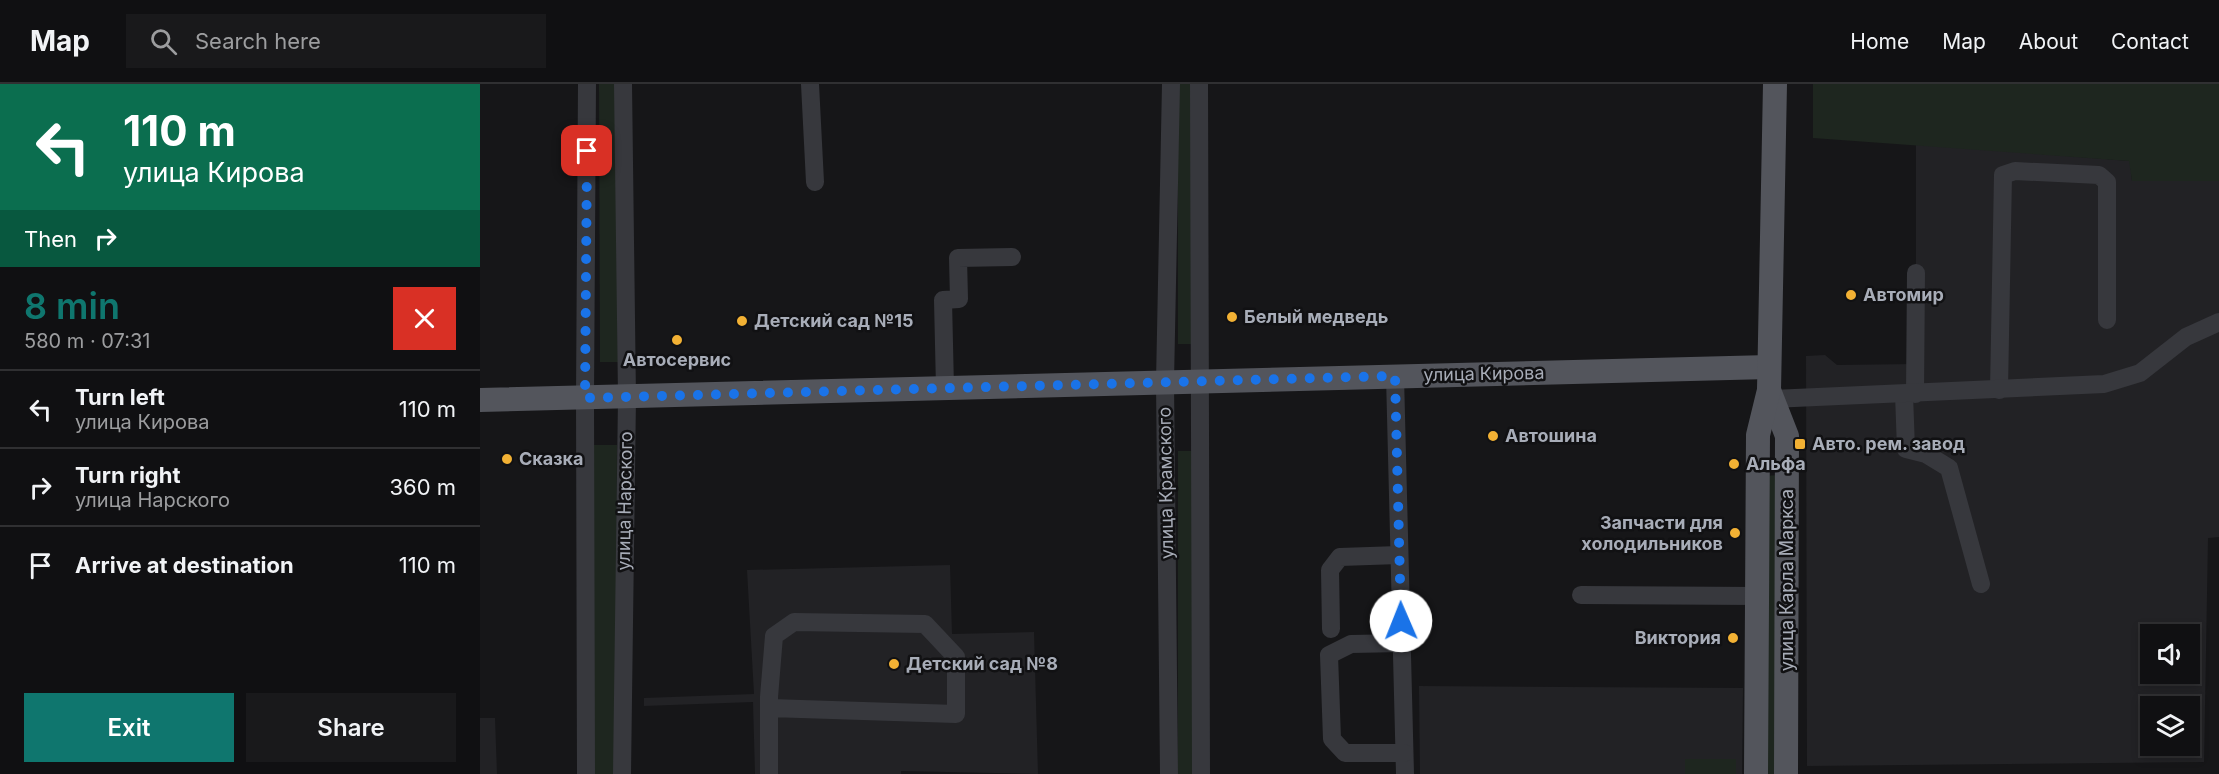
<!DOCTYPE html>
<meta charset="utf-8">
<style>
body{margin:0;font-family:Inter,sans-serif;background:#19191b;color:#f1f3f6;height:100vh;display:flex;flex-direction:column;font-size:22px;white-space:nowrap}
*{box-sizing:border-box;margin:0}
p{font-size:20px;color:#9c9d9f}
.icon{flex:none;width:33px;height:33px;fill:none;stroke:currentColor;stroke-width:2;stroke-linecap:round;stroke-linejoin:round}
.map{position:relative;flex:1;overflow:hidden}
.details{display:flex;flex-direction:column;background:#101012;width:480px}
.details>*{flex:none}
.top-card{background:#0b6e4f;color:#fff;overflow:hidden}
.fabs{position:absolute;left:1660px;top:540px;display:grid;gap:12px}
.fabs a{display:grid;place-items:center;width:60px;height:60px;border-radius:0px;background:#101012;box-shadow:0 3px 9px #0003,0 0 0 2px #303032;font-size:30px}
.pin{position:absolute;display:grid;place-items:center;width:51px;height:51px;color:#fff;margin:-26px;border-radius:12px;box-shadow:0 3px 9px #0006}
.me{position:absolute;width:66px;margin:-33px;rotate:359deg;stroke-linejoin:round;filter:drop-shadow(0 0 4px #0008)}
.turn{display:flex;align-items:center;gap:21px;height:126px;padding:0 24px;font-size:27px}
.turn .icon{width:78px;height:78px;stroke-width:2.5}
.turn b{display:block;font-size:42px;line-height:51px}
.then{display:flex;align-items:center;height:57px;padding:0 24px;background:#0003;gap:12px;font-size:22px}
.round{display:grid;place-items:center;flex:none;width:63px;height:63px;border-radius:0px;background:#19191b}
.summary{display:flex;align-items:center;justify-content:space-between;height:102px;padding:0 24px}
h1{font-size:36px;font-weight:600;line-height:45px;color:#0f766e}
.button{display:flex;gap:12px;margin-top:auto;padding:12px 24px}
.button a{flex:1;height:69px;border-radius:0px;background:#0f766e;color:#fff;font-size:24px;font-weight:600;line-height:69px;text-align:center}
.button a+a{background:#19191b;color:#f1f3f6}
ul{padding:0;list-style:none}
li{display:flex;align-items:center;gap:18px;height:78px;padding:0 24px;border-top:2px solid #303032}
li div{flex:1}
li b{display:block;font-size:22px}
li em{font-style:normal}
header{display:flex;align-items:center;gap:36px;box-sizing:border-box;height:84px;padding:0 30px;background:#101012;border-bottom:2px solid #303032}
header strong{font-size:28px}
nav{display:flex;gap:33px;margin-inline-start:auto;font-size:21px}
.search{width:420px;height:54px;background:#19191b;display:flex;align-items:center;gap:15px;box-sizing:border-box;padding:0 21px;border-radius:0px;color:#9c9d9f;font-size:22px}
main{display:flex;flex:1;min-height:0}
.map>svg:first-child{display:block}
.built{fill:#222225;fill-rule:evenodd}
.green{fill:#1e261f}
.lines{fill:none;stroke-linecap:round;stroke-linejoin:round}
.minor{stroke:#37383d;stroke-width:18}
.major{stroke:#53555c;stroke-width:24}
.route{stroke:#1a73e8;stroke-width:10;stroke-dasharray:0 18}
.poi-dot{fill:#f2b134;stroke:#111113;stroke-width:2}
.labels{text-anchor:middle;stroke-width:5;stroke-linejoin:round;paint-order:stroke}
.poi-label{font-size:18px;font-weight:bold;fill:#a8adb8;stroke:#111113;text-anchor:start}
.street-label{font-size:18px;fill:#a8adb8;stroke:#111113}
</style>
<header>
<strong>Map</strong>
<div class="search"><svg class="icon" aria-label="search" viewBox="0 0 24 24"><circle cx="10" cy="10" r="6"/><path d="M15 15l6 6"/></svg>Search here</div>
<nav><a>Home</a><a>Map</a><a>About</a><a>Contact</a></nav>
</header>
<main>
<section class="details">
<div class="top-card">
<div class="turn"><svg class="icon" aria-label="left" viewBox="0 0 24 24"><path d="M17 20v-9H6M10 6l-5 5 5 5"/></svg><div><b>110 m</b>улица Кирова</div></div>
<div class="then">Then<svg class="icon" aria-label="right" viewBox="0 0 24 24"><path d="M7 20v-9h11M14 6l5 5-5 5"/></svg></div>
</div>
<div class="summary"><div><h1>8 min</h1><p>580 m · 07:31</p></div><a class="round" style="background:#d93025;color:#fff"><svg class="icon" aria-label="close" viewBox="0 0 24 24"><path d="M6 6l12 12M18 6L6 18"/></svg></a></div>
<ul>
<li><svg class="icon" aria-label="left" viewBox="0 0 24 24"><path d="M17 20v-9H6M10 6l-5 5 5 5"/></svg><div><b>Turn left</b><p>улица Кирова</p></div><em>110 m</em></li>
<li><svg class="icon" aria-label="right" viewBox="0 0 24 24"><path d="M7 20v-9h11M14 6l5 5-5 5"/></svg><div><b>Turn right</b><p>улица Нарского</p></div><em>360 m</em></li>
<li><svg class="icon" aria-label="arrive" viewBox="0 0 24 24"><path d="M6 21V4h12l-3 4 3 4H6"/></svg><div><b>Arrive at destination</b></div><em>110 m</em></li>
</ul>
<div class="button"><a>Exit</a><a>Share</a></div>
</section>
<div class="map">
<svg width="1739" height="690" viewBox="0 0 1739 690">
<rect width="100%" height="100%" fill="#161618"/>
<g class="built">
<path d="M 1436,60 L 1650,77 L 1652,97 L 1739,97 L 1739,453 L 1728,454 L 1724,678 L 1327,682 L 1326,272 L 1345,271 L 1357,281 L 1436,280 ZM 1671,550 L 1710,550 L 1710,590 L 1671,590 ZM 1671,622 L 1710,622 L 1710,662 L 1671,662 Z"/>
<path d="M 470,481 L 472,550 L 554,548 L 558,690 L 421,687 L 421,690 L 275,690 L 273,618 L 164,622 L 164,614 L 274,610 L 267,486 Z"/>
<path d="M 939,602 L 1263,604 L 1262,690 L 940,690 Z"/>
<path d="M 0,634 L 15,634 L 17,690 L 0,690 Z"/>
</g>
<g class="green">
<path d="M 119,0 L 135,0 L 138,278 L 120,278 Z"/>
<rect x="698" y="0" width="13" height="260"/>
<path d="M 1333,0 L 1739,0 L 1739,97 L 1652,97 L 1649,77 L 1333,54 Z"/>
<path d="M 113,361 L 137,361 L 136,690 L 114,690 Z"/>
<rect x="698" y="367" width="17" height="323"/>
<path d="M 1298,391 L 1298,690 L 1283,690 L 1285,392 Z"/>
<rect x="1205" y="675" width="51" height="15"/>
</g>
<g class="lines">
<g class="minor">
<path d="M 330,0 L 335,98"/>
<path d="M 719,0 L 721,690"/>
<path d="M 915,292 L 925,690"/>
<path d="M 465,304 L 463,216 L 479,215 L 478,174 L 532,173"/>
<path d="M 1519,306 L 1523,91 L 1535,87 L 1619,91 L 1627,98 L 1627,236"/>
<path d="M 1424,310 L 1426,365 L 1446,370 L 1469,384 L 1501,500"/>
<path d="M 1435,310 L 1436,189"/>
<path d="M 1293,315 L 1624,300 L 1660,289 L 1706,253 L 1739,238"/>
<path d="M 1101,511 L 1277,512"/>
<path d="M 851,545 L 850,486 L 860,473 L 919,471"/>
<path d="M 922,559 L 871,560 L 849,571 L 852,655 L 865,669 L 924,669"/>
<path d="M 106,690 L 105,314 L 107,0"/>
<path d="M 142,690 L 147,313 L 143,0"/>
<path d="M 289,690 L 289,613 L 294,552 L 314,538 L 445,540 L 476,573 L 476,630 L 290,624"/>
<path d="M 689,690 L 685,298 L 691,0"/>
</g>
<g class="major">
<path d="M 1289,306 L 1307,352 L 1306,690"/>
<path d="M 0,316 L 1289,283"/>
<path d="M 1276,690 L 1278,351 L 1289,306 L 1295,0"/>
</g>
</g>
<g class="lines">
<path class="route" d="M 107,67 L 105,314 L 915,292 L 921,537"/>
</g>
<g class="poi-dot">
<circle cx="1371" cy="211" r="6"/>
<circle cx="752" cy="233" r="6"/>
<circle cx="262" cy="237" r="6"/>
<circle cx="197" cy="256" r="6"/>
<circle cx="1013" cy="352" r="6"/>
<rect x="1314" y="354" width="12" height="12" rx="3"/>
<circle cx="27" cy="375" r="6"/>
<circle cx="1254" cy="380" r="6"/>
<circle cx="1255" cy="449" r="6"/>
<circle cx="1253" cy="554" r="6"/>
<circle cx="414" cy="580" r="6"/>
</g>
<g class="labels">
<g class="poi-label">
<text x="1383" y="217">Автомир</text>
<text x="764" y="239">Белый медведь</text>
<text x="274" y="243">Детский сад №15</text>
<text x="197" y="282" text-anchor="middle">Автосервис</text>
<text x="1025" y="358">Автошина</text>
<text x="1332" y="366">Авто. рем. завод</text>
<text x="39" y="381">Сказка</text>
<text x="1266" y="386">Альфа</text>
<text x="1243" y="445" text-anchor="end">Запчасти для<tspan x="1243" dy="21">холодильников</tspan></text>
<text x="1241" y="560" text-anchor="end">Виктория</text>
<text x="426" y="586">Детский сад №8</text>
</g>
<g class="street-label">
<text transform="translate(1004 290) rotate(-1)" y="6">улица Кирова</text>
<text transform="translate(686 399) rotate(-91)" y="6">улица Крамского</text>
<text transform="translate(145 417) rotate(-89)" y="6">улица Нарского</text>
<text transform="translate(1307 496) rotate(-90)" y="6">улица Карла Маркса</text>
</g>
</g>
</svg>
<div class="fabs">
<a><svg class="icon" aria-label="sound" viewBox="0 0 24 24"><path d="M4 9h4l5-4v14l-5-4H4zM17 9q2 3 0 6"/></svg></a>
<a><svg class="icon" aria-label="layers" viewBox="0 0 24 24"><path d="M12 4l9 5-9 5-9-5zM3 14l9 5 9-5"/></svg></a>
</div>
<div class="pin" style="left:107px;top:67px;background:#d93025"><svg class="icon" aria-label="arrive" viewBox="0 0 24 24"><path d="M6 21V4h12l-3 4 3 4H6"/></svg></div>
<svg class="me" style="left:921px;top:537px" viewBox="-20 -20 40 40"><circle r="19" fill="#fff"/><path d="M0-13L10 11 0 6-10 11z" fill="#1a73e8"/></svg>
</div>
</main>
